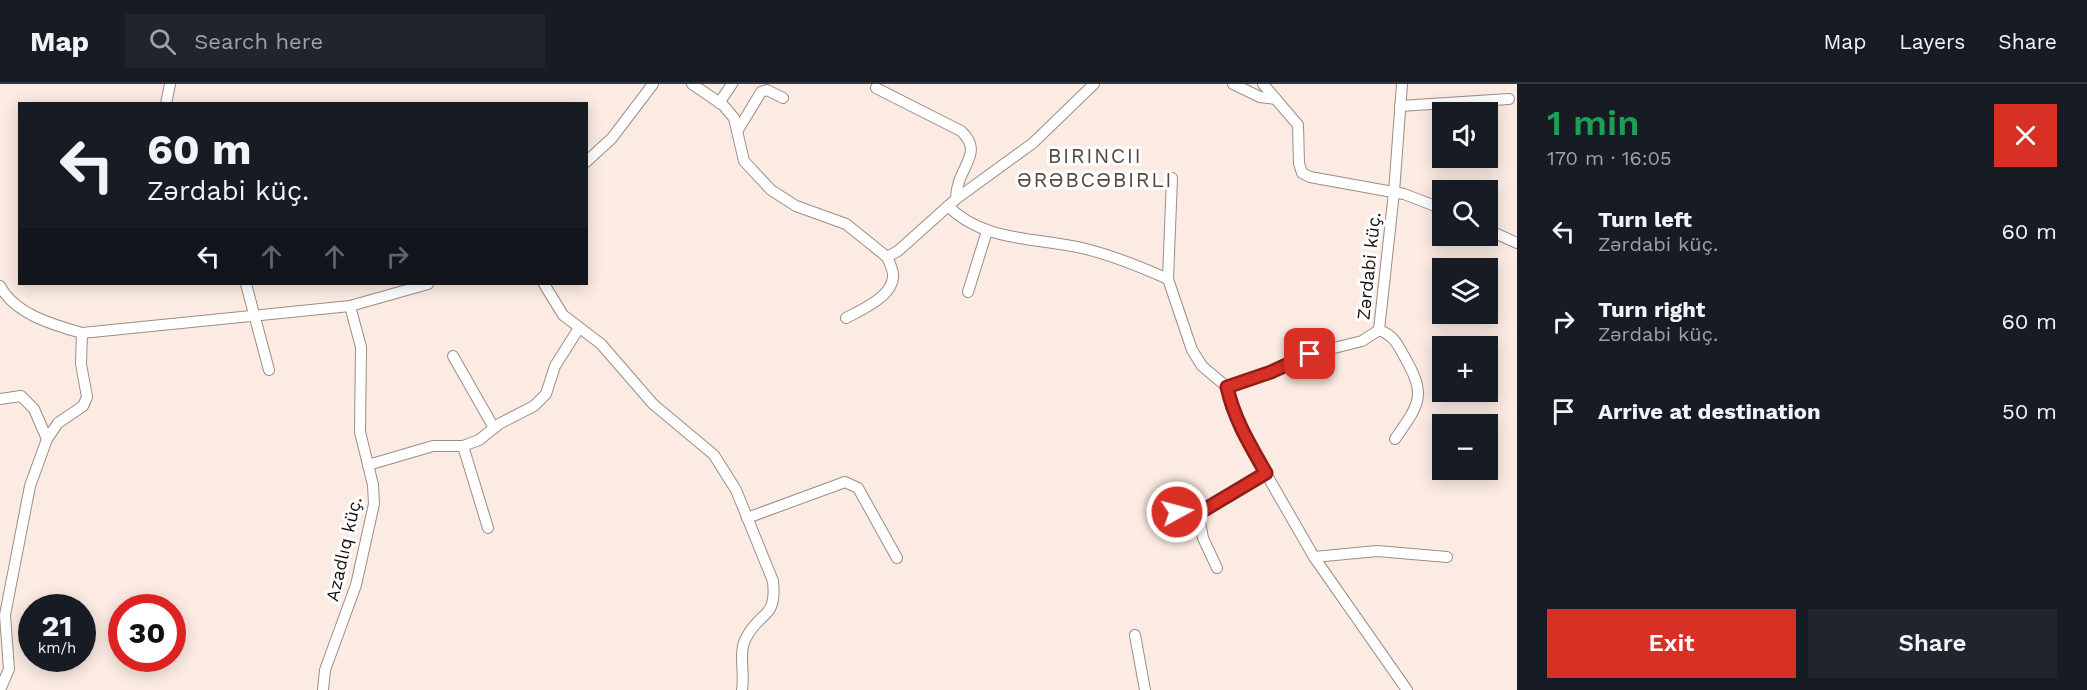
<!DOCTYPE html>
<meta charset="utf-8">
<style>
body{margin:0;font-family:"Work Sans",sans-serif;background:#20242c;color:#f1f3f6;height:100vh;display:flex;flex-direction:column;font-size:22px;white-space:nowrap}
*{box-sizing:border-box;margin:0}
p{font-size:20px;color:#9ea1a6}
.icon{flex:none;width:33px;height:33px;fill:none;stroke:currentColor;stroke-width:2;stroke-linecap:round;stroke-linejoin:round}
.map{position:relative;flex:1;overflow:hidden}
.panel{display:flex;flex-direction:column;background:#171b24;width:570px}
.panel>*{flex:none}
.top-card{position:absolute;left:18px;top:18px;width:570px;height:183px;border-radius:0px;box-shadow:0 3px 15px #0003;background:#171b24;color:#f1f3f6;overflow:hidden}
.fabs{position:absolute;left:1432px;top:18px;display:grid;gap:12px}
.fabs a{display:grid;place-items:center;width:66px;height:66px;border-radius:0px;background:#171b24;box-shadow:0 3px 15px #0003;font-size:30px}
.speed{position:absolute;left:18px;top:510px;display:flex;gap:12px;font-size:30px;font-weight:700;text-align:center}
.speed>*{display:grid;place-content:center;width:78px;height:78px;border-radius:50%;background:#171b24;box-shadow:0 3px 15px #0003;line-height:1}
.speed small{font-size:15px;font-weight:400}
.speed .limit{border:9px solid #d22;background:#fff;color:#111}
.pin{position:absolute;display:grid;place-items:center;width:51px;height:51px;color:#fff;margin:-26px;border-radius:12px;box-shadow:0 3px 9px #0006}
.me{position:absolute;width:66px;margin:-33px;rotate:83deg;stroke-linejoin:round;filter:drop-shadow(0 0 4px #0008)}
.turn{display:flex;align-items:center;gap:21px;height:126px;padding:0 30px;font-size:27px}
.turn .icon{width:78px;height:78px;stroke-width:2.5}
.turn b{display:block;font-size:42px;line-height:51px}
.lanes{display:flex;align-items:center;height:57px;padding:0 30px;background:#0003;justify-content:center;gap:30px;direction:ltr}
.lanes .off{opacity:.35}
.round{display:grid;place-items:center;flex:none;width:63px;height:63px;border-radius:0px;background:#20242c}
.head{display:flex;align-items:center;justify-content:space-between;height:102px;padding:0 30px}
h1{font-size:36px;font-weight:600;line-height:45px;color:#1e9e55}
.action{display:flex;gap:12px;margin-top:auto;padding:12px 30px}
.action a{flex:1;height:69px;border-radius:0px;background:#d93025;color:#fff;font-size:24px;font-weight:600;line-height:69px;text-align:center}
.action a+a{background:#20242c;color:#f1f3f6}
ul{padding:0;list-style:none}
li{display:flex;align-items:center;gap:18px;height:90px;padding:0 30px}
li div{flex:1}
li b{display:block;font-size:22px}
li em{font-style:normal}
header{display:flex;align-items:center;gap:36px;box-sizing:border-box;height:84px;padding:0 30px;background:#171b24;border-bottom:2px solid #363941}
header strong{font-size:28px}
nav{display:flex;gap:33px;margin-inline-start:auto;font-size:21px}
.search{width:420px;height:54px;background:#20242c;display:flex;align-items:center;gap:15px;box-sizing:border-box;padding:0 21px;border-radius:0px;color:#9ea1a6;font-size:22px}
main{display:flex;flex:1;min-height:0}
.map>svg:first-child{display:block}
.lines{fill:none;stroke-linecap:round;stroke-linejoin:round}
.minor-casing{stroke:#9c8d86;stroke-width:12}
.minor{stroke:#fff;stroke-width:10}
.route-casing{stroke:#8d1f18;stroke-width:15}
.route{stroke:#d93025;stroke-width:10}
.labels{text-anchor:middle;stroke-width:6;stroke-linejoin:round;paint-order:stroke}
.street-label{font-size:18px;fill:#140f0d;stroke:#fff}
.quarter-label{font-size:21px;letter-spacing:1.5px;fill:#564943;stroke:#fff}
</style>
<header>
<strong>Map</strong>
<div class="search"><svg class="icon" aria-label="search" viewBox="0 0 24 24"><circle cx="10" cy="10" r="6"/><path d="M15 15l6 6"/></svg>Search here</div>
<nav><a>Map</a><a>Layers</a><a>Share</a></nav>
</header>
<main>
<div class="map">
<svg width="1517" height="606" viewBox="0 0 1517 606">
<rect width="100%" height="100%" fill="#fbebe3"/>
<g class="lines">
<g class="minor-casing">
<g id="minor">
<path d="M 692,0 L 723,21 L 734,34 L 744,77 L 771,106 L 796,122 L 846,140 L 887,173 L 898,167 L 956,115 L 1033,59 L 1094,0"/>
<path d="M 1233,0 L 1260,13 L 1276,15"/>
<path d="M 1263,0 L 1298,41 L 1299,79 L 1302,89 L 1310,93 L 1404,110 L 1443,125"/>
<path d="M 1402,0 L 1394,108 L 1379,246 L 1362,257 L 1310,270 L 1271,288 L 1227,303 L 1231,323 L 1242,348 L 1314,473 L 1407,606"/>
<path d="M 876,4 L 961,47 C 986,70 956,83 956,115"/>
<path d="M 719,19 L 732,0"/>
<path d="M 166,20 L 170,0"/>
<path d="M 1400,22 L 1509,15"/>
<path d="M 738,46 L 761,8 L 767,6 L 783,14"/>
<path d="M 586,78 L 612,54 L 653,0"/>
<path d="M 948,122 C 984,159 1039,153 1086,165 C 1114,172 1141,183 1168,195 L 1192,266 L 1202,282 L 1227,303"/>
<path d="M 1488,146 L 1517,159"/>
<path d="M 1168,195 L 1172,94"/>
<path d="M 246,200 L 269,286"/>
<path d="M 544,200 L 563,231 L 601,260 L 653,320 L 714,371 L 736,406 L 773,497 C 777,536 760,526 746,554 C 738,568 745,590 742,606"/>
<path d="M 0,202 C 15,230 53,241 82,249 L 350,222 L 428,200"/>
<path d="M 968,208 L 987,147"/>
<path d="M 846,234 C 861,226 894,212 893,191 C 893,185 889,178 887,173"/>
<path d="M 1379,246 C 1393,251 1397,259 1404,272 C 1427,312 1420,319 1395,355"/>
<path d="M 453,272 L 494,344"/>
<path d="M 0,315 L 21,312 L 34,325 L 47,355"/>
<path d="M 463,362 L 488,444"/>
<path d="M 368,381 L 433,362 L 463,362 L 479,356 L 499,340 L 534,322 L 546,310 L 555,282 L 579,244"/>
<path d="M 1157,427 L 1198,428 L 1266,389"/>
<path d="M 1198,428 L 1203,454 L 1217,484"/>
<path d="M 747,434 L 845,398 L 858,404 L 897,474"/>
<path d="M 1314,473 L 1377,467 L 1447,473"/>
<path d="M 1135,551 L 1145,606"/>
<path d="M 0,606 L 9,585 L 5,531 L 30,402 L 47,355 L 58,339 L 83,322 L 87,313 L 81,280 L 82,249"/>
<path d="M 323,606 L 325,586 L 356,501 L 374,420 L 373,401 L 360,348 L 361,263 L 350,222"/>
</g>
</g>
<use href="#minor" class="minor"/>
</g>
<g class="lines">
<g class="route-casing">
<path id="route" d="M 1177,428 L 1204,426 L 1266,389 C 1250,361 1234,335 1227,303 L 1271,288 L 1310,270"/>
</g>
<use href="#route" class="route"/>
</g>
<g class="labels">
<g class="street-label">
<text transform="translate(1369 182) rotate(-84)" y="6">Zərdabi küç.</text>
<text transform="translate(344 465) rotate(-77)" y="6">Azadlıq küç.</text>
</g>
<g class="quarter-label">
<text x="1095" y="79">BIRINCII<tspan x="1095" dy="24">ƏRƏBCƏBIRLI</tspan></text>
</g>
</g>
</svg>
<div class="fabs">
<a><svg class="icon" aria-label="sound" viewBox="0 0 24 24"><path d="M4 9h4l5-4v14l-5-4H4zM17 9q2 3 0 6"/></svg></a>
<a><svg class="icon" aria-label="search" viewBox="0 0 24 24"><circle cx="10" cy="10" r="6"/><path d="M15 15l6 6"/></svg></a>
<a><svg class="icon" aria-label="layers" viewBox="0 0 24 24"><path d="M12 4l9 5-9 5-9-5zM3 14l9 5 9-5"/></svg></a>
<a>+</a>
<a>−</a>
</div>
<div class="speed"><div>21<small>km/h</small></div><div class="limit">30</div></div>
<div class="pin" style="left:1310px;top:270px;background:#d93025"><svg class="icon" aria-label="arrive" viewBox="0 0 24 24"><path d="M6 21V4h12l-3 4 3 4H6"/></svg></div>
<svg class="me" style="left:1177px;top:428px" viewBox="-20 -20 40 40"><circle r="17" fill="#d93025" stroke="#fff" stroke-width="3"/><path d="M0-11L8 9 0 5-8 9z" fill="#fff"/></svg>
<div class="top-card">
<div class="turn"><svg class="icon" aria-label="left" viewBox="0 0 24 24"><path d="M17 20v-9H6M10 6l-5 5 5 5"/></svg><div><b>60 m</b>Zərdabi küç.</div></div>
<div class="lanes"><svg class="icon" aria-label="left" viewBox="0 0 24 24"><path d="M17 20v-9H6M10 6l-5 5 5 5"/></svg><svg class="icon off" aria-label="ahead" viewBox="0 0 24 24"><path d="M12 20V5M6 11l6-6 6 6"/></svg><svg class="icon off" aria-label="ahead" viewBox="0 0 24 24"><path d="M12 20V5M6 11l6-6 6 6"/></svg><svg class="icon off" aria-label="right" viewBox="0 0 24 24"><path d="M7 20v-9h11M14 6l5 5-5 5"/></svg></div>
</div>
</div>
<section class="panel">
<div class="head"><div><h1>1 min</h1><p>170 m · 16:05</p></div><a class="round" style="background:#d93025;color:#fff"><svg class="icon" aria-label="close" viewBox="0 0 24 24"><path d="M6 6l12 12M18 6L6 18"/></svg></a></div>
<ul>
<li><svg class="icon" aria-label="left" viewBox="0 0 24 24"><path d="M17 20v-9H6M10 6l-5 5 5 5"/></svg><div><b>Turn left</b><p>Zərdabi küç.</p></div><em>60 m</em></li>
<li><svg class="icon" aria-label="right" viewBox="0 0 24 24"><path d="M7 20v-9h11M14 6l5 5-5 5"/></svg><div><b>Turn right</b><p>Zərdabi küç.</p></div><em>60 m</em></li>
<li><svg class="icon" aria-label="arrive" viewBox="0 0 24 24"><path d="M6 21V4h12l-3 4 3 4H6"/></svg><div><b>Arrive at destination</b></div><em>50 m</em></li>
</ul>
<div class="action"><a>Exit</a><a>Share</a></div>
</section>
</main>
